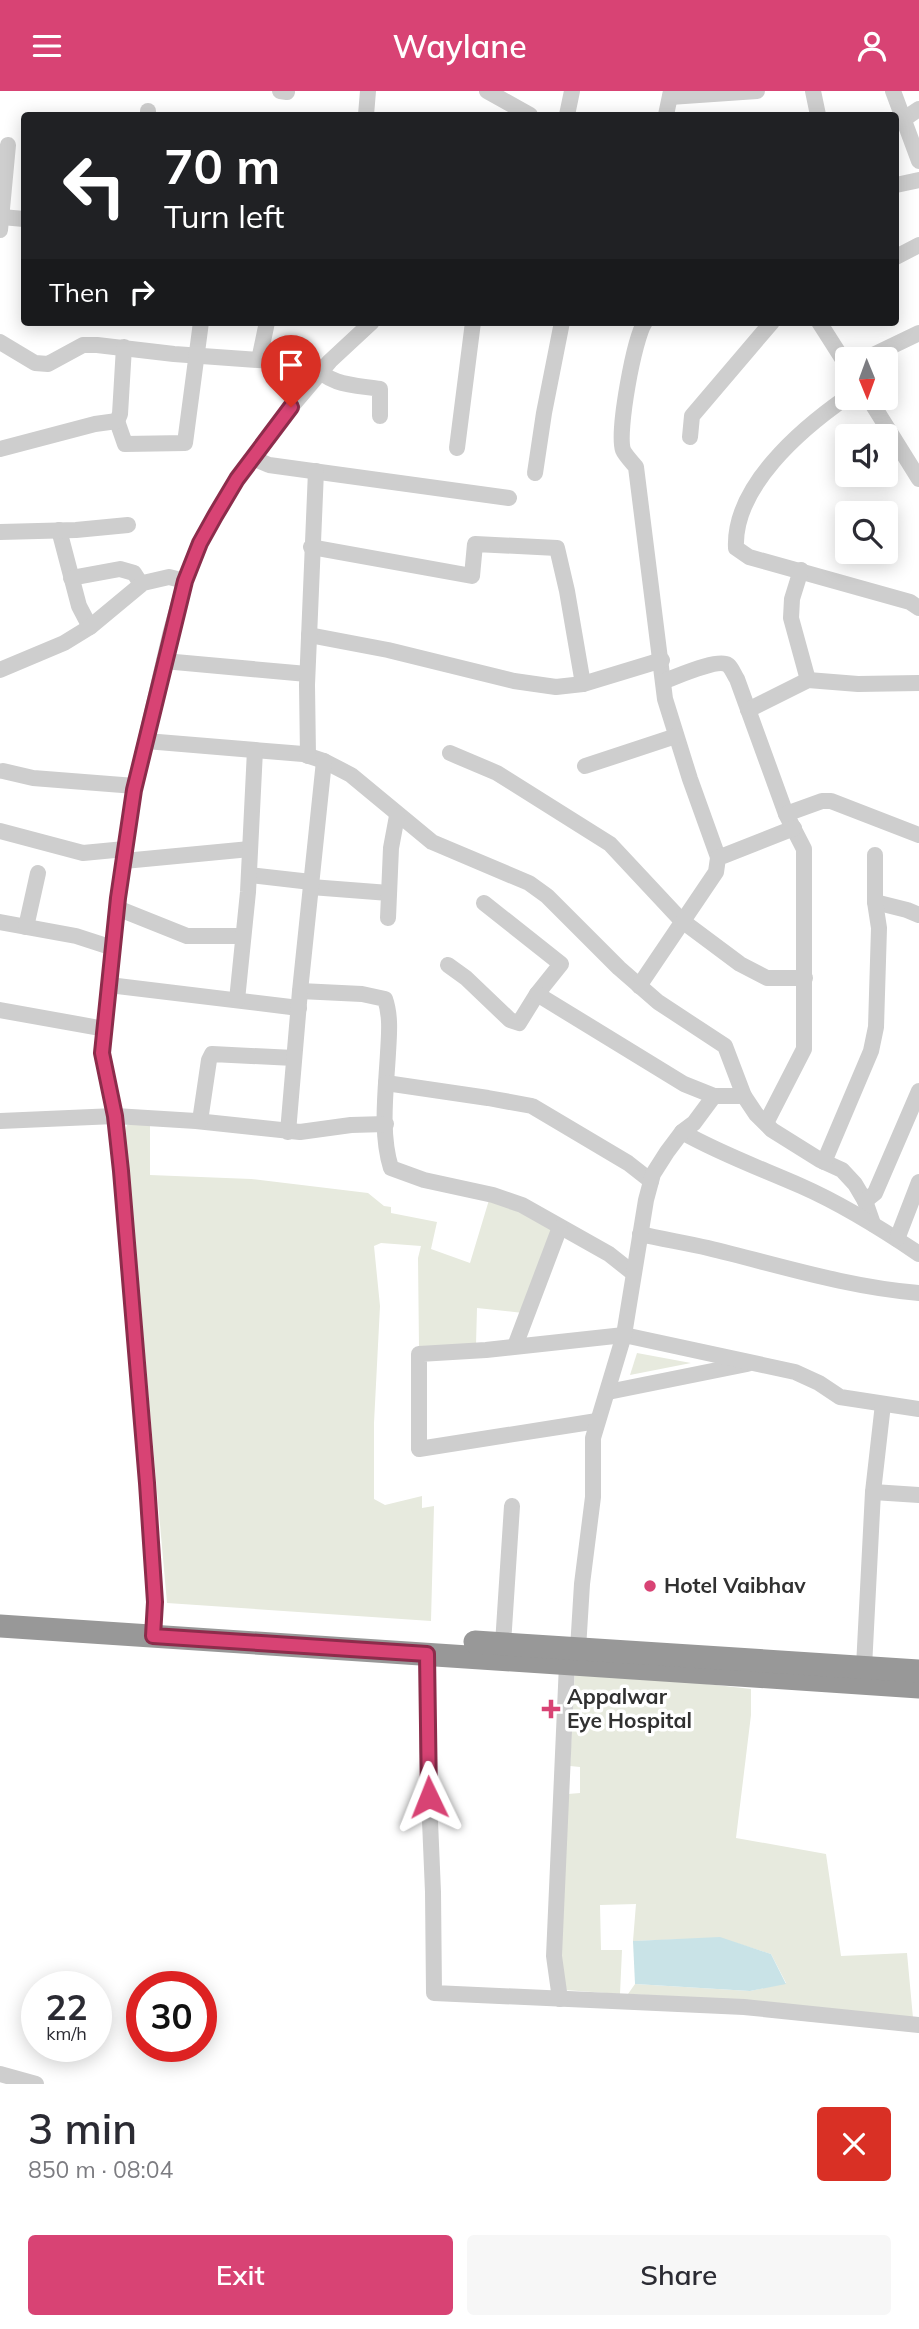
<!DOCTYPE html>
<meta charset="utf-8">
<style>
body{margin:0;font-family:Mulish,sans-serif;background:#f7f7f7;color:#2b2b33;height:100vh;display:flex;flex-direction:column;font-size:26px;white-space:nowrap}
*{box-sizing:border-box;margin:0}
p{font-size:23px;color:#7c7c81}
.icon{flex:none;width:38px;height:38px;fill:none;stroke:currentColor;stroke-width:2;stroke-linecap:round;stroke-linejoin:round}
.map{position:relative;height:1993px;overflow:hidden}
.panel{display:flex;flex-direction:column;background:#fff;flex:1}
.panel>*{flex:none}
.top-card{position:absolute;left:21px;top:21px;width:878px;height:214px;border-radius:7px;box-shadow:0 4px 18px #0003;background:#202124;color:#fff;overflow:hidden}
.needle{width:46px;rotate:179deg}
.tools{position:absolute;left:835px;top:256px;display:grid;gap:14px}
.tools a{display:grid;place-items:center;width:63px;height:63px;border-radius:7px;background:#fff;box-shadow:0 4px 18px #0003;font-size:35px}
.speed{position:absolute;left:21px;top:1880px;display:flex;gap:14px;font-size:35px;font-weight:700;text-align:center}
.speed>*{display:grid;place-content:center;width:91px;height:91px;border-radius:50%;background:#fff;box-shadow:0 4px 18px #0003;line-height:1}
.speed small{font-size:18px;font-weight:400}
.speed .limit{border:10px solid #d22;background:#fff;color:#111}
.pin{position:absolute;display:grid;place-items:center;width:60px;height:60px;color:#fff;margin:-72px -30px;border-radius:50% 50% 50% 0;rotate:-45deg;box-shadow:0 0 7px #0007}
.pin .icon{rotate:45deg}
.me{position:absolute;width:77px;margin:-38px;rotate:358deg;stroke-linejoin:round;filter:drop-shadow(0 0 5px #0008)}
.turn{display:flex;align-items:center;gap:24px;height:147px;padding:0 28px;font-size:32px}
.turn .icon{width:91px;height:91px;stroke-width:2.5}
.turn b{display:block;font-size:49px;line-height:60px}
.then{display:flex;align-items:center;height:66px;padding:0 28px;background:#0003;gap:14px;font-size:26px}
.round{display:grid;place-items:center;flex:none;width:74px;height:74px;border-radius:7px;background:#f7f7f7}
.overview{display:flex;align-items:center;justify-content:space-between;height:119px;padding:0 28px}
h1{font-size:42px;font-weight:600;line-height:52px}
.cta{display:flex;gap:14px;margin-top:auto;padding:14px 28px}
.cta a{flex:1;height:80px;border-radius:7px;background:#d84374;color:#fff;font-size:28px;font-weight:600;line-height:80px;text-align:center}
.cta a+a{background:#f7f7f7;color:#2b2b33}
header{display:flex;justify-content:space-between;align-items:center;height:91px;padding:0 28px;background:#d84374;color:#fff;font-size:32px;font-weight:600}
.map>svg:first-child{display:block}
.green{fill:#e7eade}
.water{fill:#c9e3e7}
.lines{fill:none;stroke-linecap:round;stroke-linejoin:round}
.minor{stroke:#cecece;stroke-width:16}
.highway{stroke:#989898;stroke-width:23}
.route-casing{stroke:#8c2c4b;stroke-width:18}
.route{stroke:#d84374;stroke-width:12}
.poi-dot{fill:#d84374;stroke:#fff;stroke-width:2.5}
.labels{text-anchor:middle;stroke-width:7;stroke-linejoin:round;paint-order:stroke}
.poi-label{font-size:21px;font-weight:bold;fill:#313131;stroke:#fff;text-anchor:start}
</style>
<header><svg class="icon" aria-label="menu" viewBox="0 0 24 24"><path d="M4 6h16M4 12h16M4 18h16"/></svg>Waylane<svg class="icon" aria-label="person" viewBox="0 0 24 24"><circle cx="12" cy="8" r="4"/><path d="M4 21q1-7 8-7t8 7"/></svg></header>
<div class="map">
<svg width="919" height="1993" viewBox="0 0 919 1993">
<rect width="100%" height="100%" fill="#fff"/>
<g class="green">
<path d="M 132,1033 L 150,1034 L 150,1084 L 251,1088 L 368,1102 L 384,1115 L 391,1116 L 391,1122 L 437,1131 L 431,1158 L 470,1172 L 489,1109 L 502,1112 L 555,1138 L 523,1222 L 477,1217 L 476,1254 L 419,1256 L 418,1167 L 421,1155 L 381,1152 L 374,1155 L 380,1215 L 374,1332 L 374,1408 L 385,1414 L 422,1405 L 422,1417 L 434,1415 L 431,1530 L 167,1512 L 125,1040 L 127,1034 Z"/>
<path d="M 637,1262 L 691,1272 L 630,1284 Z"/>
<path d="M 575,1578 L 751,1598 L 751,1624 L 736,1747 L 826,1763 L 841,1865 L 907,1862 L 913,1927 L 745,1910 L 628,1903 L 635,1893 L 750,1900 L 786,1892 L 771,1863 L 720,1847 L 633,1850 L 636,1813 L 600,1814 L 601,1859 L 622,1859 L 620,1903 L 565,1899 L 560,1864 L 568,1703 L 580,1702 L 580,1676 L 570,1675 Z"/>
</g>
<path class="water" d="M 720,1846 L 771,1863 L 786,1893 L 750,1900 L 635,1893 L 633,1850 Z"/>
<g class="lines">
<g class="minor">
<path d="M 280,0 L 287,1"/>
<path d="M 487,0 L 530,24"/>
<path d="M 813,0 L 818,24"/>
<path d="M 893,0 L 919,70"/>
<path d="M 670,6 L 757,0"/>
<path d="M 148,24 L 148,20"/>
<path d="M 366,24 L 368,0"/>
<path d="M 567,24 L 572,0"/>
<path d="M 666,24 L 671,0"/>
<path d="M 904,28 L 919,18"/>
<path d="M 896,94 L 919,89"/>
<path d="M 2,126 L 24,128"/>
<path d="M 0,139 L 8,54"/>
<path d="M 896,166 L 919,154"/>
<path d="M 645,231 C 634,247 617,341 623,359 C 625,364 632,371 636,376 L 665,608 L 690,688 L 718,766"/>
<path d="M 819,231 L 847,275"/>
<path d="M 0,251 L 35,272 L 48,273 L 83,254 L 97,254 L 174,263 L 314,273 C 328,295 356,294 380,298 L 380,325"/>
<path d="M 865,268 L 919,242"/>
<path d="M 259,269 L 267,231"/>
<path d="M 847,306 C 801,338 733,396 736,457 L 749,466 L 910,511 L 919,517"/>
<path d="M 868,306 L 919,388"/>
<path d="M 117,330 L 125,353 L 185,352 L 201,231"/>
<path d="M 690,346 L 692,325 L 772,231"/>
<path d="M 457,357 L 473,231"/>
<path d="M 0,358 L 95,333 L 117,330 L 120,323 L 124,256"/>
<path d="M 253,367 L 269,374 L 509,407"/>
<path d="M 535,382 L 544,322 L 562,231"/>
<path d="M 59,439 L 79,515 L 90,536"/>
<path d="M 0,441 L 76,439 L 128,434"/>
<path d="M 311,456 L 472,485 L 475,453 L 557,457 L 567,500 L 583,593"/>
<path d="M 801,479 L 792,508 L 791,527 L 808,589"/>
<path d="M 71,487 L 120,478 L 134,482 L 141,493"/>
<path d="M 309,544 L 388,559 L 514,590 L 556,596 L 583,593 L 662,569"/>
<path d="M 164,570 L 307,583"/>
<path d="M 0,579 L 64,552 L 90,536 L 143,492 L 169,486 L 185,490"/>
<path d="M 664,590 C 676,586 718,567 728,574 C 732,577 734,584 737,588 L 786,723 L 804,758 L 804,958 L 766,1032"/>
<path d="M 748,619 L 808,589 L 858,593 L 919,592"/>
<path d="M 146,650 L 303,663 L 324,670 L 351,684 L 432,751 L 529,792 L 547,805 L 619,877 L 658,911 L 725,955 L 744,1005 L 756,1023 L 772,1039 L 820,1069 L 842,1079 L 855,1093 L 865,1110 L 873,1133"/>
<path d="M 450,662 L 497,682 L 610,753 L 681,829 L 740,873 L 767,887 L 805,887"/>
<path d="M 308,665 L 307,594 L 316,380"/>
<path d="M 585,675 L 676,645"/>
<path d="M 3,680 L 33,687 L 135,695"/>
<path d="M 786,723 L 822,710 L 831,710 L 919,744"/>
<path d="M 0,740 L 83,762 L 125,758"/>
<path d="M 124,770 L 250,758"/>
<path d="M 249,784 L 311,791"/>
<path d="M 311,796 L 389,802"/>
<path d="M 875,811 L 907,819 L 919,824"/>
<path d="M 117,817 L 187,845 L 243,845"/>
<path d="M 388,827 L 391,757 L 397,725"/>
<path d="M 0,831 L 76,845 L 113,857"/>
<path d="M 26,836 L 38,782"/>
<path d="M 448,874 L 466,887 L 510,929 L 519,932 L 537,903 L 561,873 L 484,812"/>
<path d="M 109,894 L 299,917"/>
<path d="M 639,895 L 716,781 L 718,767 L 794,737"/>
<path d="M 300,900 L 362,903 L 385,908 C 391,925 389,944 388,962 C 386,999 380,1042 391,1077 L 424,1089 L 493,1104 L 522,1114 L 609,1163 L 633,1182"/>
<path d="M 537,903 L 684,993 L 714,1005 L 744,1005"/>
<path d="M 237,909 L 248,801 L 255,659"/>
<path d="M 0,919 L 105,938"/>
<path d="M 386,992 L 488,1007 L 532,1015 L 628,1072 L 651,1090"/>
<path d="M 0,1030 L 115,1025 L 196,1030 L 300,1041 L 351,1034 L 386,1033"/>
<path d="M 200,1030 L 209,969 L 212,963 L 294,967"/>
<path d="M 288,1041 L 300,900 L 324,670"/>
<path d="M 682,1041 C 721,1063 760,1077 801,1095 C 842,1113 882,1138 919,1163"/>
<path d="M 824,1071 L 871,960 L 876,936 L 879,837 L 875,811 L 875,764"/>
<path d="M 865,1110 L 875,1102 L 919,1000"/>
<path d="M 640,1143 C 662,1148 686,1152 708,1157 C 779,1174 846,1196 919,1202"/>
<path d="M 897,1148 L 919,1091"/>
<path d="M 515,1255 L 560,1136"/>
<path d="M 608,1301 L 747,1273"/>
<path d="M 597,1330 L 419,1358 L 419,1263 L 486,1259 L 624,1244 L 795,1281 L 819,1292 L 840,1306 L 919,1318"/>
<path d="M 873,1401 L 919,1404"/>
<path d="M 153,1545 L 155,1511 L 147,1392 L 121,1080 L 115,1025 L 102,962 L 118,807 L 134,699 L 170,544 L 185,490 L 200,451 L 237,388 L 291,316 L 330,270 L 372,231"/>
<path d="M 503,1553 L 512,1415"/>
<path d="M 578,1558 L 582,1493 L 593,1406 L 593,1347 L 624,1244 L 646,1109 L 653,1083 L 667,1061 L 682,1041 L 694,1032 L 714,1005"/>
<path d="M 427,1563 L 427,1659 L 433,1801 L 434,1902 L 744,1916 L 919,1934"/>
<path d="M 864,1576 L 873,1401 L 883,1313"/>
<path d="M 560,1908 L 554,1865 L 567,1573"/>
<path d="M 0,1983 L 36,1993"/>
</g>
<g class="highway">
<path d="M 0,1535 L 919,1596"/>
<path d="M 475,1551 L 919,1580"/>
</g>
</g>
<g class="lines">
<g class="route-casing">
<path id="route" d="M 291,316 L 237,388 L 215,425 L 200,452 L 185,490 L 134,699 L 118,807 L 102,962 L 115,1025 L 121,1080 L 147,1392 L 155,1511 L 153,1545 L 427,1563 L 429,1706"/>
</g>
<use href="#route" class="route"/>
</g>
<g class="poi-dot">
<circle cx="650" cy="1495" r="7"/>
<path d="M547.5 1607.5h7v7h7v7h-7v7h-7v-7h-7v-7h7z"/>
</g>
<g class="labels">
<g class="poi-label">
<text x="664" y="1502">Hotel Vaibhav</text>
<text x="567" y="1613">Appalwar<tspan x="567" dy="24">Eye Hospital</tspan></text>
</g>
</g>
</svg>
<div class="tools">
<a><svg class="needle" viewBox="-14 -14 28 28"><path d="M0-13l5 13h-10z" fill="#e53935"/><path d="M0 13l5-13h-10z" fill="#7c7c81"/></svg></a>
<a><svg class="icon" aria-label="sound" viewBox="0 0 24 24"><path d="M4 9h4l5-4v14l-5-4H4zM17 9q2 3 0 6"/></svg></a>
<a><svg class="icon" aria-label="search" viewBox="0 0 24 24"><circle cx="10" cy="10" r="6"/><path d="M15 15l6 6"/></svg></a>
</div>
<div class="speed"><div>22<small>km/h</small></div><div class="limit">30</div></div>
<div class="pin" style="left:291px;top:316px;background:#d93025"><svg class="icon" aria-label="arrive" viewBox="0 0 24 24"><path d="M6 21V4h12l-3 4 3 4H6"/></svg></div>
<svg class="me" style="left:429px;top:1706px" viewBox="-20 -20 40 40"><path d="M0-17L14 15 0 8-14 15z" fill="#d84374" stroke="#fff" stroke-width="4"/></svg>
<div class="top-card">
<div class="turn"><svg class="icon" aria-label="left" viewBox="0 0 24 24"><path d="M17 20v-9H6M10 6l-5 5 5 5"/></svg><div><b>70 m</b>Turn left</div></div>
<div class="then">Then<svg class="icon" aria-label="right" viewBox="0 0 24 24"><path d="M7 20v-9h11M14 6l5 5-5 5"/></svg></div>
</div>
</div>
<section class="panel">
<div class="overview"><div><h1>3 min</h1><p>850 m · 08:04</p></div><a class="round" style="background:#d93025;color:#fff"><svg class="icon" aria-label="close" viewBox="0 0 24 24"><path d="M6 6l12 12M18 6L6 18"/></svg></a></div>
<div class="cta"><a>Exit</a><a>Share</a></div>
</section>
